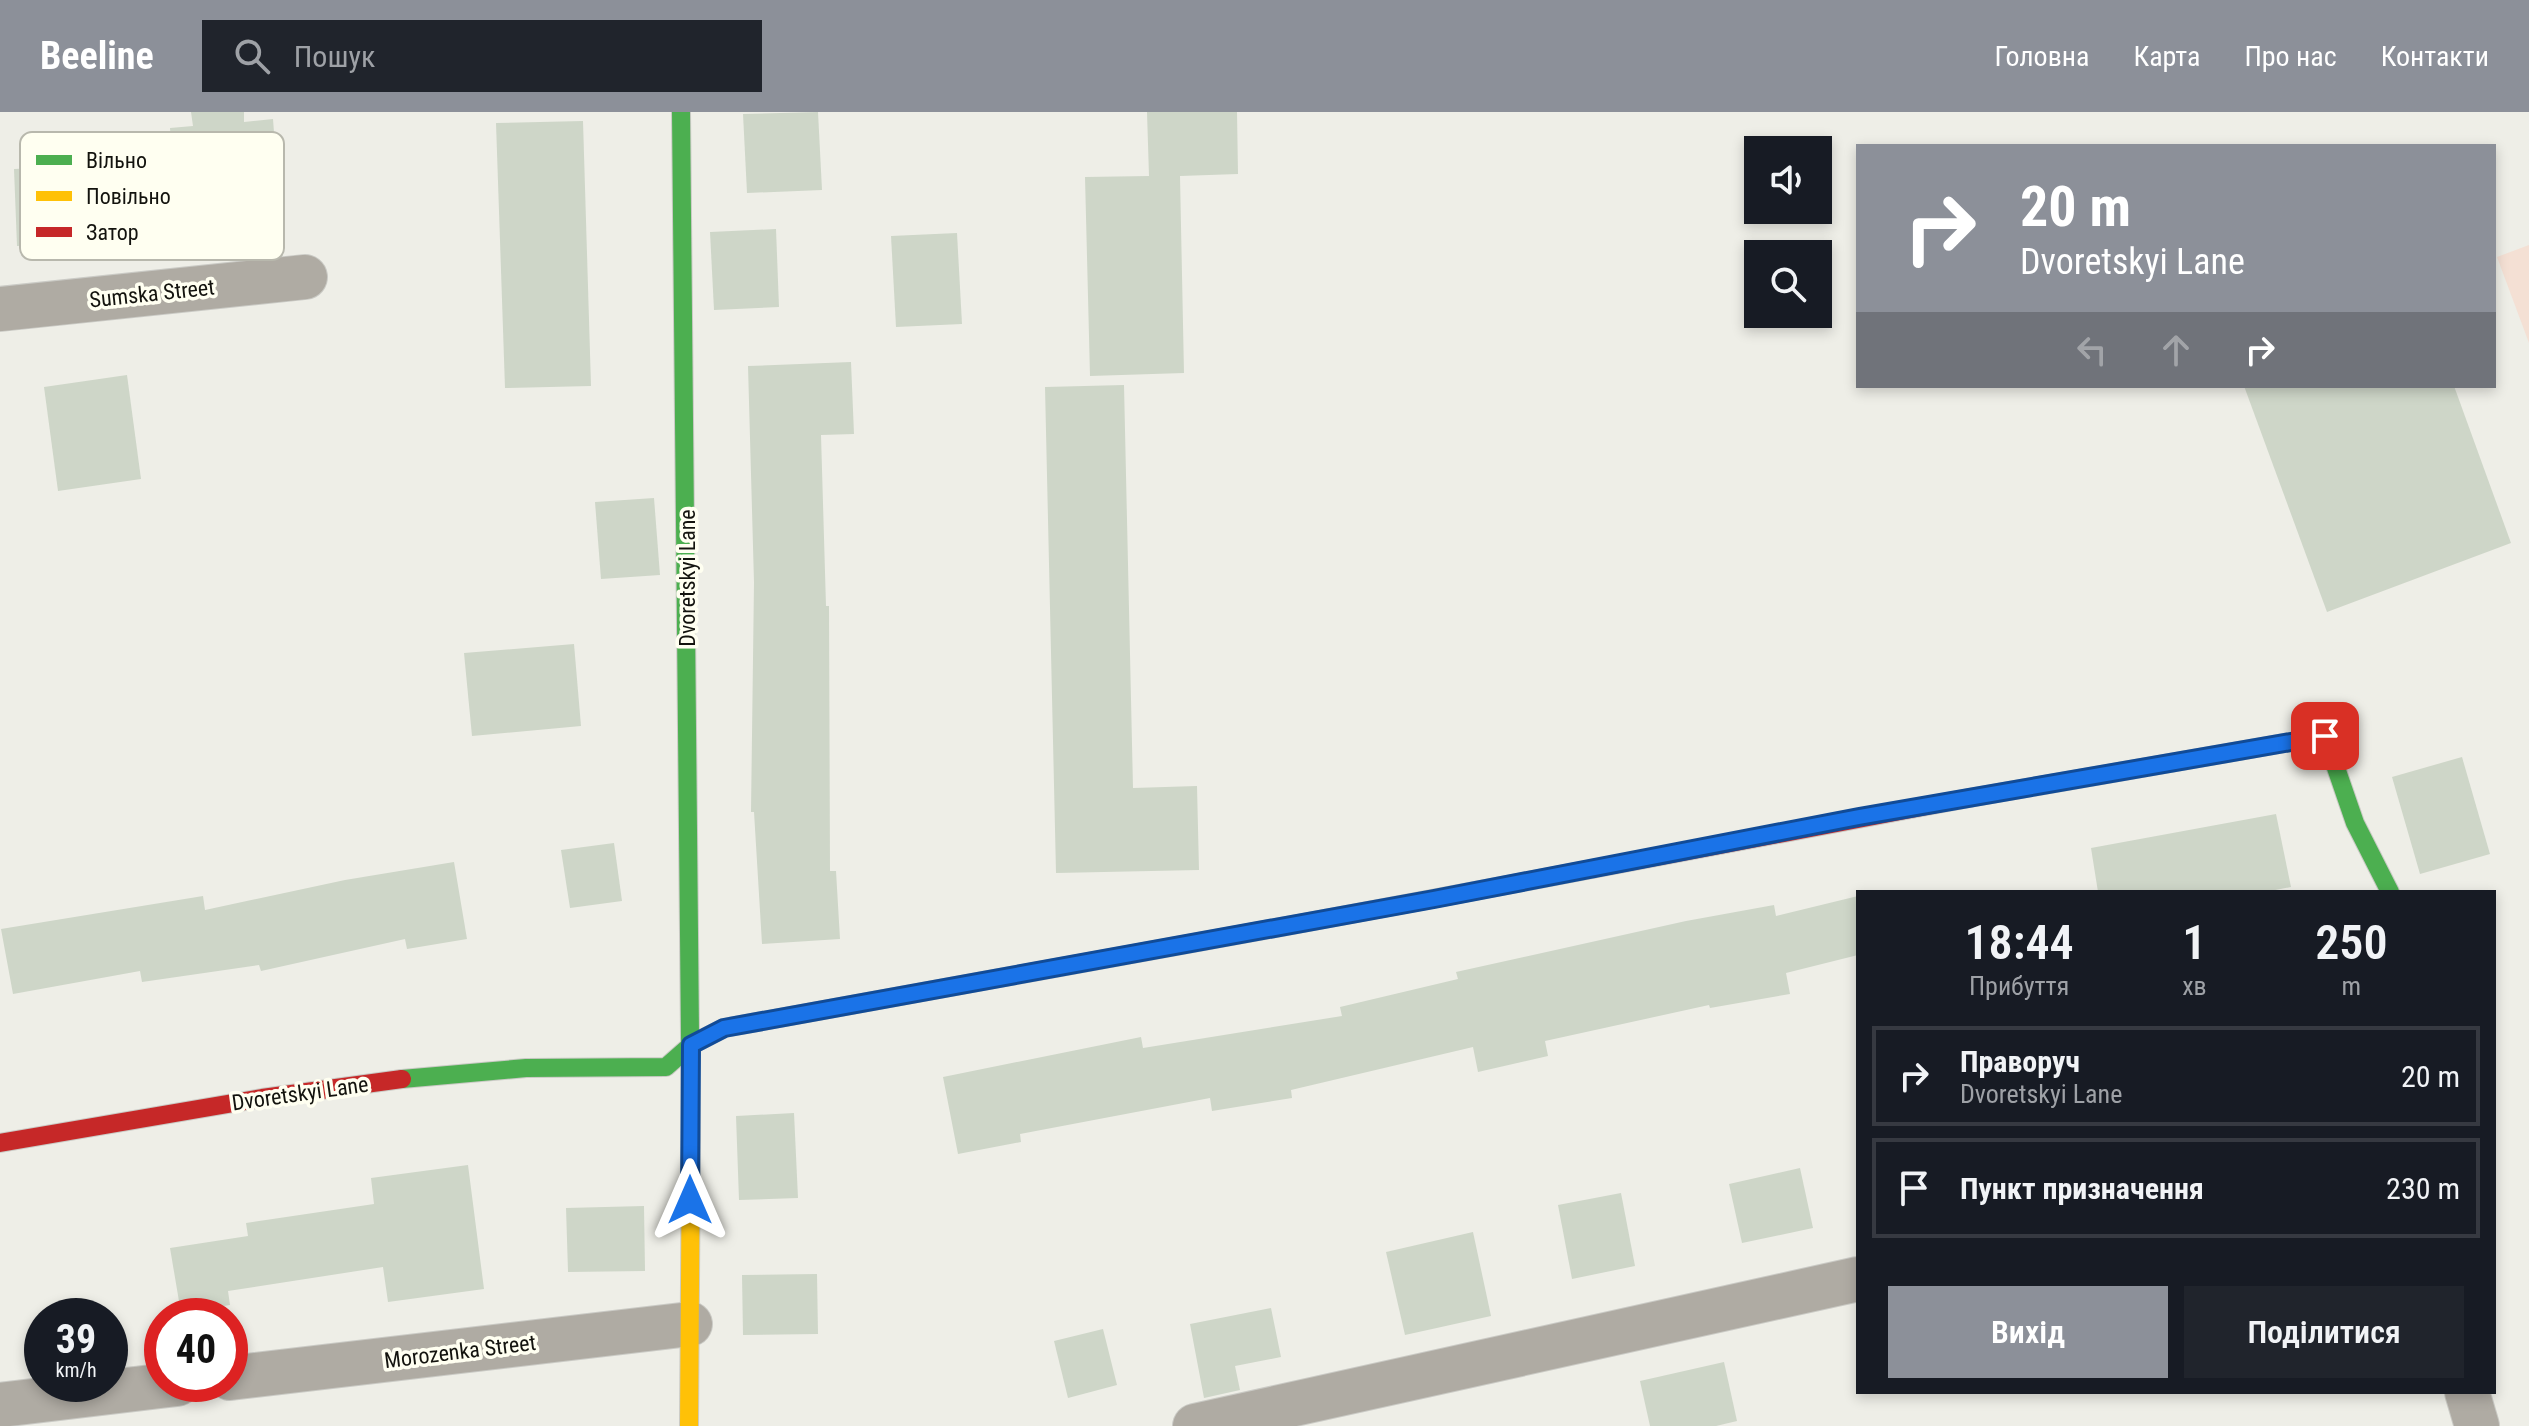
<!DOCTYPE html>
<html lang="uk">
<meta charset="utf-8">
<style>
body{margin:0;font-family:"Roboto Condensed",sans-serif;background:#20242c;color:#f1f3f6;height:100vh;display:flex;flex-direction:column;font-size:30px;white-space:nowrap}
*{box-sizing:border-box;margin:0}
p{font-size:26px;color:#9ea1a6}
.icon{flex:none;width:44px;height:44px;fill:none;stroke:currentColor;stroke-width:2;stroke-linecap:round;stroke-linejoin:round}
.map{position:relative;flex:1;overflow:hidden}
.sheet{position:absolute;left:1856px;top:778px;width:640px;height:504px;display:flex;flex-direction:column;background:#171b24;border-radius:0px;box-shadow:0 4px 12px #0003}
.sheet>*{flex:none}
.guide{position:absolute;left:1856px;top:32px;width:640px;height:244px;border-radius:0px;box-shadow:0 4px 12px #0003;background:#8c9099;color:#fff;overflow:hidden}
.tools{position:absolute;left:1744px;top:24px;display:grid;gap:16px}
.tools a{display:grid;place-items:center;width:88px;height:88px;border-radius:0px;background:#171b24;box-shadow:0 4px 12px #0003;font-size:40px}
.speed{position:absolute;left:24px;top:1186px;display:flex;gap:16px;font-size:40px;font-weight:700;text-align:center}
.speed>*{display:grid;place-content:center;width:104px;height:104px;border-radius:50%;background:#171b24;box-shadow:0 4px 12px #0003;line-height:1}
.speed small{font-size:20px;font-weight:400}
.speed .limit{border:12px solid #d22;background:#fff;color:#111}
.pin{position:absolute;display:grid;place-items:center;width:68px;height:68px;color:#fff;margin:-34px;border-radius:16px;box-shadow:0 4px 12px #0006}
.me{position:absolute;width:88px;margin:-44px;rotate:0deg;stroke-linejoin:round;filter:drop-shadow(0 0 6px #0008)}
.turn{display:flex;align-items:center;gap:28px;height:168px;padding:0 32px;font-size:36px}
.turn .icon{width:104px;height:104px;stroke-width:2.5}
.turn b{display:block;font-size:56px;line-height:68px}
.lanes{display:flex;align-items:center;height:76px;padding:0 32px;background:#0003;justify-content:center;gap:40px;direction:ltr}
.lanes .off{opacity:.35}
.eta{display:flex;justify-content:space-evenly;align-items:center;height:136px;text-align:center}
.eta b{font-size:48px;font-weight:600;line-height:56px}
.action{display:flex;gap:16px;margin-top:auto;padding:16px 32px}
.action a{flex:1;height:92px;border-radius:0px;background:#8c9099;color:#fff;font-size:32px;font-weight:600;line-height:92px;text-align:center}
.action a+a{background:#20242c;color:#f1f3f6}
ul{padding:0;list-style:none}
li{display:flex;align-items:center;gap:24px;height:100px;margin:0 16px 12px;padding:0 16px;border:4px solid #363941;border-radius:0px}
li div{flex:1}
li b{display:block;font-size:30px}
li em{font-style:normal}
header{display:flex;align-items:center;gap:48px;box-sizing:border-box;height:112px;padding:0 40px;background:#8c9099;color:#fff}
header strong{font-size:38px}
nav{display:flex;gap:44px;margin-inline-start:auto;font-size:28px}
.search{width:560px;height:72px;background:#20242c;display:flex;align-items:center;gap:20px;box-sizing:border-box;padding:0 28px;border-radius:0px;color:#9ea1a6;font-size:30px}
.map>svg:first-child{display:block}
.green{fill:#f4e0d4}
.building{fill:#ced6c8}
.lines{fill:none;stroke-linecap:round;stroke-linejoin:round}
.street-casing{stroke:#cacac5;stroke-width:46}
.fast-casing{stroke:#cacac5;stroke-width:20}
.slow-casing{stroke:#cacac5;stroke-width:20}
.jam-casing{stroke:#cacac5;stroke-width:20}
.street{stroke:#afaba3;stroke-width:44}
.fast{stroke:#4caf50;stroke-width:18}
.slow{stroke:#ffc107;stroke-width:18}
.jam{stroke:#c62828;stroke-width:18}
.route-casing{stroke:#114b97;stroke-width:20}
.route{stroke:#1a73e8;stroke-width:14}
.labels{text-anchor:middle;stroke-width:7;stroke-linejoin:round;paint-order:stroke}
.street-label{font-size:22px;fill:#13130e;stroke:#fffff1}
.key{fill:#fffff1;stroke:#b8b8ad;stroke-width:2}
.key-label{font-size:22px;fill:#13130e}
</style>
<header>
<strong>Beeline</strong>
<div class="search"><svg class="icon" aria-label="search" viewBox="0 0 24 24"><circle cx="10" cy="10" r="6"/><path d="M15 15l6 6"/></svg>Пошук</div>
<nav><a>Головна</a><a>Карта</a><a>Про нас</a><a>Контакти</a></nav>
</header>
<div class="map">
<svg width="2529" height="1314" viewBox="0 0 2529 1314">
<rect width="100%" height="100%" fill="#eeeee7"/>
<path class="green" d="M 2529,133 L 2529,231 L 2497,145 Z"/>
<g class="building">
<path d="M 191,0 L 244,0 L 244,10 L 273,7 L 277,61 L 249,64 L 251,86 L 201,90 L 199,68 L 174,70 L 170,16 L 193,14 Z"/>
<path d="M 818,0 L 822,78 L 747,81 L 743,2 Z"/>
<path d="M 1147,0 L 1237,0 L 1238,62 L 1180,64 L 1184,261 L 1090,264 L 1085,65 L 1149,64 Z"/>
<path d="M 583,9 L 591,274 L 505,276 L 496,11 Z"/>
<path d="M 100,53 L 103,130 L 17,134 L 14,57 Z"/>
<path d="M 776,117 L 779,195 L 714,198 L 710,120 Z"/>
<path d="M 957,121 L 962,212 L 896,215 L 891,124 Z"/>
<path d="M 851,250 L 854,322 L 821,323 L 826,494 L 829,494 L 830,759 L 836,759 L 840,827 L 762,832 L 754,700 L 751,700 L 754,470 L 748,254 Z"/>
<path d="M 127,263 L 141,367 L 58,379 L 44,275 Z"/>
<path d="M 1124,273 L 1133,676 L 1197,674 L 1199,758 L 1056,761 L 1045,275 Z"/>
<path d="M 2244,274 L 2454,274 L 2511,431 L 2327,500 Z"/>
<path d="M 654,386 L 660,463 L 601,467 L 595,390 Z"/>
<path d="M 574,532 L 581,614 L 472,624 L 464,541 Z"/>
<path d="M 2462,645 L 2490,742 L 2420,762 L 2392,665 Z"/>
<path d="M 2276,702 L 2291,775 L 2265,780 L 2098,780 L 2091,736 Z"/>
<path d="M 614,731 L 622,789 L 570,796 L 561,738 Z"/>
<path d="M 454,750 L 467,827 L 407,837 L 405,827 L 261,859 L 259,853 L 142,870 L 140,859 L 13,882 L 1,817 L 203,784 L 205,798 L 345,768 Z"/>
<path d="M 1858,784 L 1858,843 L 1786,861 L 1790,882 L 1710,896 L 1709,893 L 1545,929 L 1548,944 L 1478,960 L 1473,935 L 1291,978 L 1292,986 L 1212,999 L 1210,986 L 1020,1022 L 1021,1030 L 958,1042 L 943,965 L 1141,925 L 1143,936 L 1342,904 L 1340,895 L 1458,867 L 1456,860 L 1686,809 L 1774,793 L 1776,804 Z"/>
<path d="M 794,1001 L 798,1086 L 739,1088 L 736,1004 Z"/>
<path d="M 468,1053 L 484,1177 L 388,1190 L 383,1155 L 228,1179 L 230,1193 L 181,1201 L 170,1136 L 248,1124 L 246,1111 L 374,1092 L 371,1066 Z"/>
<path d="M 1800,1056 L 1813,1116 L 1742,1131 L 1729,1072 Z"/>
<path d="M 1621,1081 L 1635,1154 L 1572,1167 L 1558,1093 Z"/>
<path d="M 644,1094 L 645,1159 L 568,1160 L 566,1096 Z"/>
<path d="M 1473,1120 L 1491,1204 L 1405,1223 L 1386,1140 Z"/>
<path d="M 817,1162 L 818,1222 L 743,1223 L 742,1163 Z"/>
<path d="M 1271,1196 L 1281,1245 L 1235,1254 L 1240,1278 L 1204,1286 L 1190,1212 Z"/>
<path d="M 1103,1217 L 1117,1273 L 1068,1286 L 1054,1229 Z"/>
<path d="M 1724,1250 L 1737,1309 L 1716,1314 L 1650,1314 L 1640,1269 Z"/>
</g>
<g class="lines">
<g class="street-casing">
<g id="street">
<path d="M 0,197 L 305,165"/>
<path d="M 230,1266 L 690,1212"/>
<path d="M 2467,1280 L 2477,1314"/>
<path d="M 0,1293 L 177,1272"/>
<path d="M 1195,1314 L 1858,1167"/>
</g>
</g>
<g class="fast-casing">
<g id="fast">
<path d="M 681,0 L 691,1027"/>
<path d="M 1969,686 L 2325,624 L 2355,711 L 2390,780"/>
<path d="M 402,967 L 526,956 L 666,955 L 691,933 L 724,916 L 1303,811"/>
</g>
</g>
<g class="slow-casing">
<g id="slow">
<path d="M 1303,811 L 1592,757"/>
<path d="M 689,1314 L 691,1027"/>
</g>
</g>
<g class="jam-casing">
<g id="jam">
<path d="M 1592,757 L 1969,686"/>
<path d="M 0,1031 L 262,986 L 402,967"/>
</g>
</g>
<use href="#street" class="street"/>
<use href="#fast" class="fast"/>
<use href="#slow" class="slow"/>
<use href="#jam" class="jam"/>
</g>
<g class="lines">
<g class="route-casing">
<path id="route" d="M 690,1088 L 691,933 L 724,916 L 1434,787 L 1859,705 L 2325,624"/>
</g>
<use href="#route" class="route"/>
</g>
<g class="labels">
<g class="street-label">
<text transform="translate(152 181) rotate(-6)" y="8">Sumska Street</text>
<text transform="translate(687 466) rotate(-90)" y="8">Dvoretskyi Lane</text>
<text transform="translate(300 981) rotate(-8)" y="8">Dvoretskyi Lane</text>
<text transform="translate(460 1239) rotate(-7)" y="8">Morozenka Street</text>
</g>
</g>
<rect x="20" y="20" width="264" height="128" rx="12" class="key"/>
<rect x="36" y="43" width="36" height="10" fill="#4caf50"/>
<rect x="36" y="79" width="36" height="10" fill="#ffc107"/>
<rect x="36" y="115" width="36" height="10" fill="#c62828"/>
<g class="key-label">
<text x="86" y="56">Вільно</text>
<text x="86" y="92">Повільно</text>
<text x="86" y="128">Затор</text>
</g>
</svg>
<div class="tools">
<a><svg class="icon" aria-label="sound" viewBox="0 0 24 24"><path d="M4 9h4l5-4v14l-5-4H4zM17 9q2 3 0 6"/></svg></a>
<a><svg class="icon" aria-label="search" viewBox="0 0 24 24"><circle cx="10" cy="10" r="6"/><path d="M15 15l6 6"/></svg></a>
</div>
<div class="speed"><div>39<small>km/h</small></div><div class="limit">40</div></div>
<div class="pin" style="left:2325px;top:624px;background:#d93025"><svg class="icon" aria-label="arrive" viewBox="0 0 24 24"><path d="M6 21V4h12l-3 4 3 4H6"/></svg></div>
<svg class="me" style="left:690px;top:1088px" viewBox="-20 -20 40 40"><path d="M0-17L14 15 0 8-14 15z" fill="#1a73e8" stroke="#fff" stroke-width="4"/></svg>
<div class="guide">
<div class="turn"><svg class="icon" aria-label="right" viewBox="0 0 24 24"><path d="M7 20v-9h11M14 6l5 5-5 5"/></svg><div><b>20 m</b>Dvoretskyi Lane</div></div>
<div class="lanes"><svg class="icon off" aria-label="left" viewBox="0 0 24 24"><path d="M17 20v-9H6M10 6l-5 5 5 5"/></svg><svg class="icon off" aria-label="ahead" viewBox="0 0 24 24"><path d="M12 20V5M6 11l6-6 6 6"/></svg><svg class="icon" aria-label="right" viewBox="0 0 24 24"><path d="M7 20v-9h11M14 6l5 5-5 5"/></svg></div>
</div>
<section class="sheet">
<div class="eta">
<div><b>18:44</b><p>Прибуття</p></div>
<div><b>1</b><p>хв</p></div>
<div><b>250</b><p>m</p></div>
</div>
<ul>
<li><svg class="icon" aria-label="right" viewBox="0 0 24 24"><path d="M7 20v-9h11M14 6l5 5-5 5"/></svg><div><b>Праворуч</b><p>Dvoretskyi Lane</p></div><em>20 m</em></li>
<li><svg class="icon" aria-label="arrive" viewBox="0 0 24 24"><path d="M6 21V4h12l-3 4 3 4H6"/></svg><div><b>Пункт призначення</b></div><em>230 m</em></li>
</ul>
<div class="action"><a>Вихід</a><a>Поділитися</a></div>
</section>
</div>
